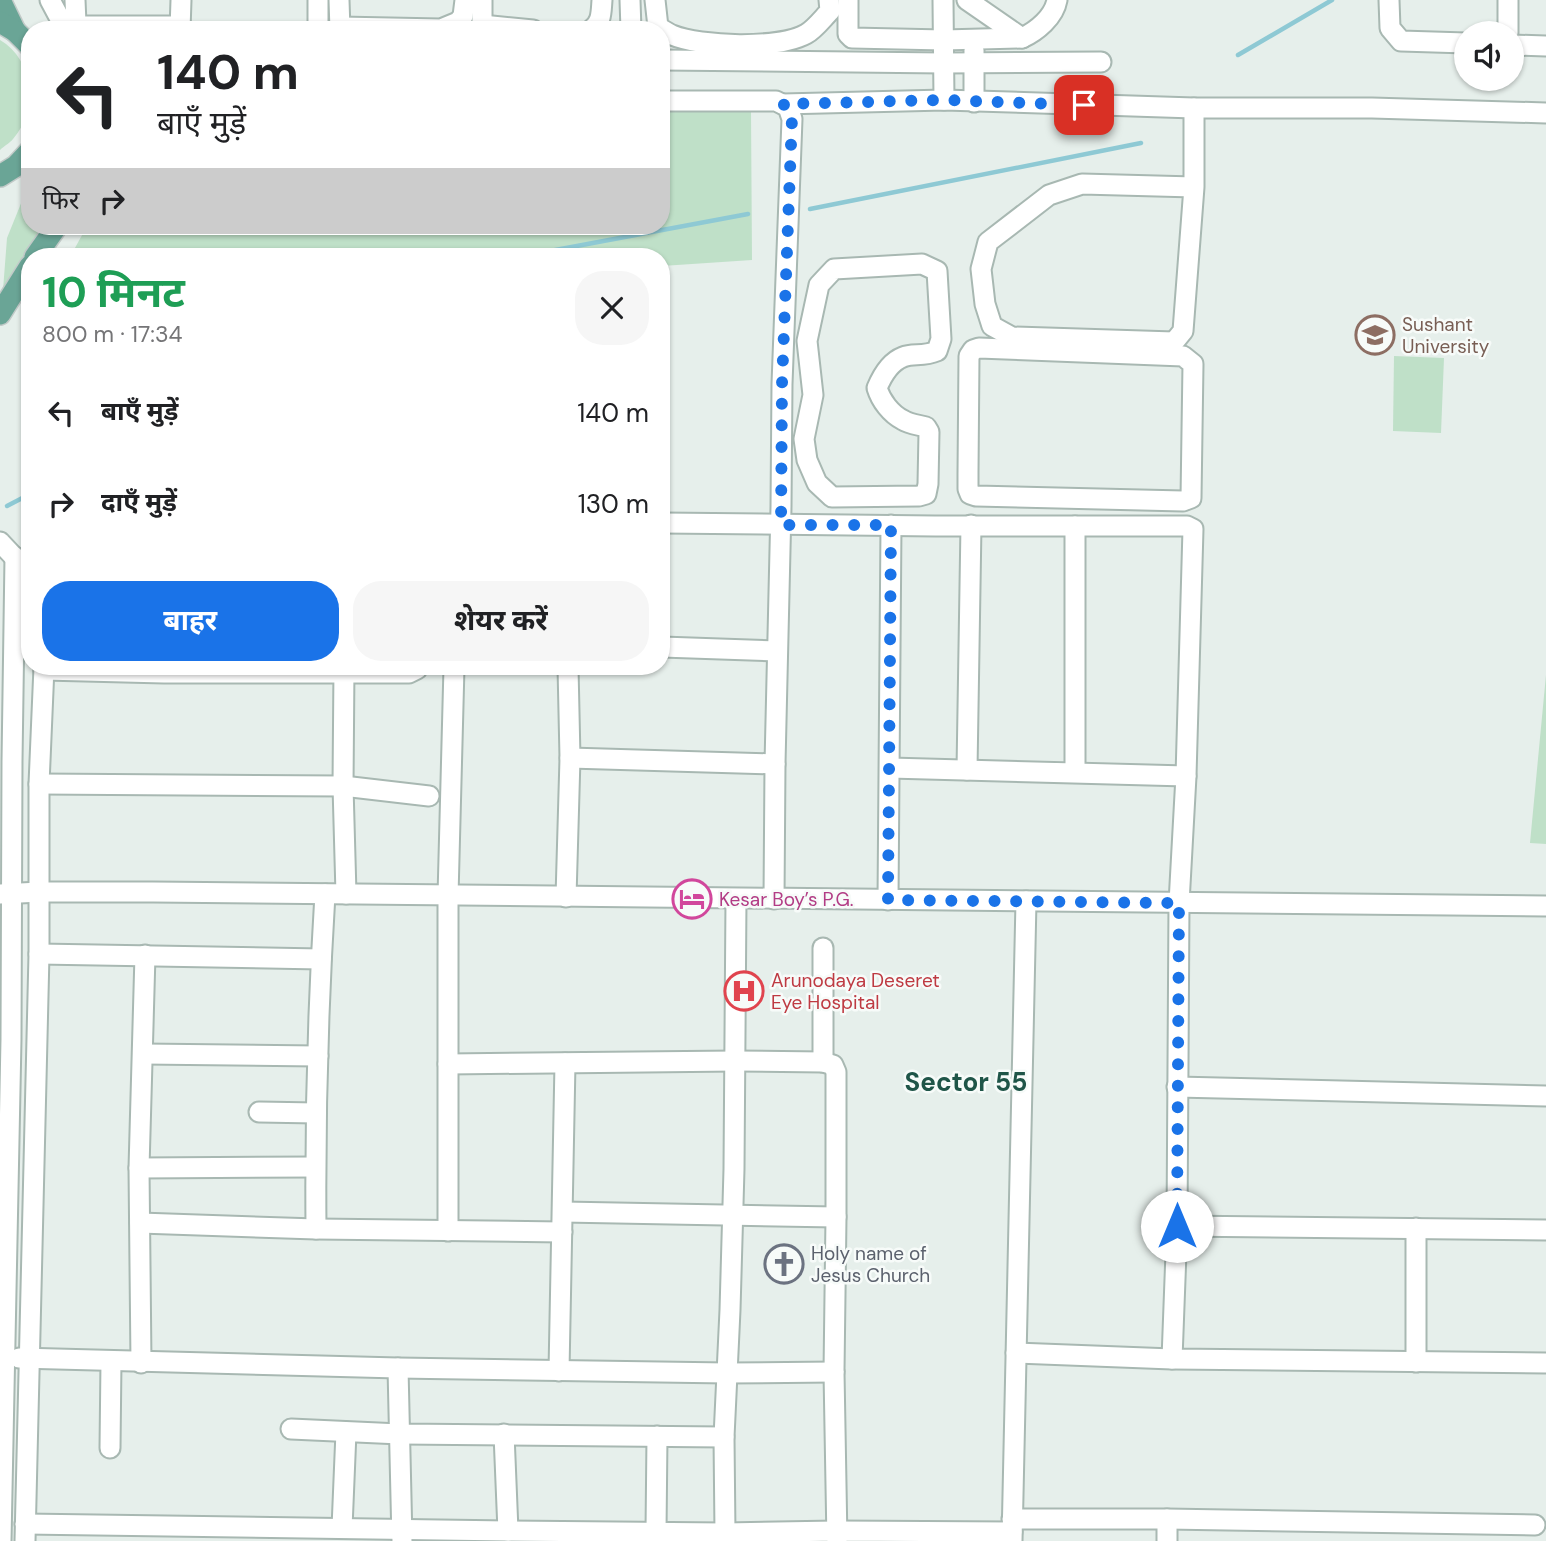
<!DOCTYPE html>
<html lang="hi">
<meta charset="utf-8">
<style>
body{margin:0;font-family:"DM Sans","Noto Sans Devanagari",sans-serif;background:#f6f6f6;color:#202124;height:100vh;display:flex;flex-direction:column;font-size:26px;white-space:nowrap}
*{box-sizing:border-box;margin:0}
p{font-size:23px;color:#757577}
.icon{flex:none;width:38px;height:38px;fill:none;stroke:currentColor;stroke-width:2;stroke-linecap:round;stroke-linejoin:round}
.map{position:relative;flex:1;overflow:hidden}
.details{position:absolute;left:21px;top:248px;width:649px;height:427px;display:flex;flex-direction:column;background:#fff;border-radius:28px;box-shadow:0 2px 5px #0004}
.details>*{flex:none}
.hud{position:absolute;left:21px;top:21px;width:649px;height:214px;border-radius:28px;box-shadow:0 2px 5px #0004;background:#fff;color:#202124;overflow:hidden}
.fabs{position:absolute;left:1454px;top:21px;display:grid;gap:14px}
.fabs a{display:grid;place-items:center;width:70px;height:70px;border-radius:50%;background:#fff;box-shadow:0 2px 5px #0004;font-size:35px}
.pin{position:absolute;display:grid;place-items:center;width:60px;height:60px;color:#fff;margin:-30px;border-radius:14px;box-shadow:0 4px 10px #0006}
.me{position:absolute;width:77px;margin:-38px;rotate:0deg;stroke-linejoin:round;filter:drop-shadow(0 0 5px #0008)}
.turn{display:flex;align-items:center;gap:24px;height:147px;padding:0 21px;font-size:32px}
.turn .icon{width:91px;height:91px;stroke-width:2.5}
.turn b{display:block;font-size:49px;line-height:60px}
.then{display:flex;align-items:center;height:66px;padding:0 21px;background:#0003;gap:14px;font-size:26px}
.round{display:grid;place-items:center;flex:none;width:74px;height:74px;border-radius:28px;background:#f6f6f6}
.summary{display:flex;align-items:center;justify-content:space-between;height:119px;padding:0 21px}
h1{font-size:42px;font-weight:700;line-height:52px;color:#1e9e55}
.button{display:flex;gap:14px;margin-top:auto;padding:14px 21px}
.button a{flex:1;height:80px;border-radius:28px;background:#1a73e8;color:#fff;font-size:28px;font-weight:700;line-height:80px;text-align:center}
.button a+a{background:#f6f6f6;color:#202124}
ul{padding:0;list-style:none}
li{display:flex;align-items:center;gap:21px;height:91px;padding:0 21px}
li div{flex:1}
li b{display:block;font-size:26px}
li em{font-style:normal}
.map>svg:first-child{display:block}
.green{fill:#bfe0c8}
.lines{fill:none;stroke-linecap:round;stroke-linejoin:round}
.stream{stroke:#8ec9d4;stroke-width:4.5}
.minor-casing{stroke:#a8b8b2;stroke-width:23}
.major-casing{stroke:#c2cac8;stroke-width:24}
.minor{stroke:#fff;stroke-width:19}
.major{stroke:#6aa596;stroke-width:21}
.route{stroke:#1a73e8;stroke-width:12;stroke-dasharray:0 21.6}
.labels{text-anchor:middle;stroke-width:5;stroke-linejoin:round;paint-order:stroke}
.education-label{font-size:19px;fill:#785e54;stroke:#f7fbf9;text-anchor:start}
.hotel-label{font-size:19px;fill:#b23c85;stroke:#f7fbf9;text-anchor:start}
.health-label{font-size:19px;fill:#be3a42;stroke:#f7fbf9;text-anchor:start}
.worship-label{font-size:19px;fill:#5b616d;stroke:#f7fbf9;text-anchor:start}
.district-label{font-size:26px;font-weight:bold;fill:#1f5548;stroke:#f7fbf9}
</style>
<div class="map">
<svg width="1546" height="1541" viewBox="0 0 1546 1541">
<rect width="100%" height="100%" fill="#e6efeb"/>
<g class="green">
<path d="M 0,40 C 34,60 39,110 13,139 C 10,143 4,146 0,150 Z"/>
<path d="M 662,111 L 751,111 L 752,260 L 662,266 L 662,257 L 70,257 L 87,226 L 662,226 Z"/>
<path d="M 30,185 L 30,226 L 45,226 L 3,290 L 7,238 L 26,191 Z"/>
<path d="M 1394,356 L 1444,358 L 1441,433 L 1393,431 Z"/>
<path d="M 1546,675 L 1546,844 L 1530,843 Z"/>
</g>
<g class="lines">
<g class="stream">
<path d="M 1238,55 L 1332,0"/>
<path d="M 810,209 L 1141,143"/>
<path d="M 518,257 L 748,214"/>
<path d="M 7,506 L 30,494"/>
</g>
<g class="minor-casing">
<g id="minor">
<path d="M 50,0 L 66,30"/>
<path d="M 75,0 L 76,23 L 83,26 L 181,26"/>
<path d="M 318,0 L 318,30"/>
<path d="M 339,0 L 340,30"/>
<path d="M 482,0 L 482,30"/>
<path d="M 630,0 L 631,30"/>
<path d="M 655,0 L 658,27 C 663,30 668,33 672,35 C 701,47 779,49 806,34 C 815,29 823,18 830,11 L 829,0"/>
<path d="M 848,0 L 848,34 L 852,38 L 944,40 L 1022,38 C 1037,31 1054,17 1057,0"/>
<path d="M 943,0 L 944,100"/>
<path d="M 967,0 L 1022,38"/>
<path d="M 1389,0 L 1390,28 L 1401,41 L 1466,43"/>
<path d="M 1508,0 L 1508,33"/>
<path d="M 482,25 L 533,30"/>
<path d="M 340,27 L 441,29 L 458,22 L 463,16 L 465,0"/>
<path d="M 180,30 L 181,0"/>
<path d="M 591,30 C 602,23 601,12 602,0"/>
<path d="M 1512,45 L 1546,46"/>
<path d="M 662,60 L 944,63 L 1101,62"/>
<path d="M 662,101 L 776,101 L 788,107 L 792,119 L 782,384 L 781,507 L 775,764 L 774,899"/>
<path d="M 974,102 L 974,50"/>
<path d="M 783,104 L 944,100 L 1194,108 L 1372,108 L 1546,113"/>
<path d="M 1194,108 L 1194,187 L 1183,331 L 1174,342 L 1012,337 L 992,326 L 985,304 L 981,269 L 988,242 L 1049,195 L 1082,184 L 1194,187"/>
<path d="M 922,264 L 937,271 L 941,339 L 937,351 C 923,357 913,353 903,357 C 890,362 882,376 877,388 C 881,401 891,414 903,420 C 909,424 919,425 926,427 L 929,432 L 928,484 L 926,494 L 919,496 L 832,497 L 817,483 L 807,460 L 804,439 L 813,395 L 807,341 L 819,285 L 834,269 Z"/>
<path d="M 979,348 L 1183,356 L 1193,364 L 1191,498 L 1183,501 L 976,496 L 970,494 L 968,489 L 968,473 L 969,356 L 973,350 Z"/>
<path d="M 662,523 L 935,526 L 1187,526 L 1193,529 L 1186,776 L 1179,903 L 1177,1226 L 1172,1359"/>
<path d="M 1075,526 L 1075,772"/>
<path d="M 0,542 L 30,574"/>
<path d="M 662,647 L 777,651"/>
<path d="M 344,667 L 343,786 L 346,894"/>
<path d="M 44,670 L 164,673 L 409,673 L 417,669 L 418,667"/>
<path d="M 570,758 L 775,764"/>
<path d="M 890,768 L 1186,776"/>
<path d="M 967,770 L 971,525"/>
<path d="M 39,784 L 343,786 L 429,796"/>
<path d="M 0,894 L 40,892 L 153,892 L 1546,906"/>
<path d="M 566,897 L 570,758 L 568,667"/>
<path d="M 888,900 L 891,525"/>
<path d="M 823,948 L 823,1062"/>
<path d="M 39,954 L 321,959"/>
<path d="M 143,1054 L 318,1056"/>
<path d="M 448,1064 L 736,1061 L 823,1062 L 833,1065 L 836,1072 L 836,1217 L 834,1372 L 837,1541"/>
<path d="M 1177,1087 L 1546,1096"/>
<path d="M 259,1112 L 316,1113"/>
<path d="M 139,1168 L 315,1167"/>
<path d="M 563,1212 L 836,1217"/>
<path d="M 140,1223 L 316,1229 L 562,1232"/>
<path d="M 1177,1226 L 1546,1230"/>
<path d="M 1416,1228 L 1416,1362"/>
<path d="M 316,1229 C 315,1117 318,1006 325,894"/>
<path d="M 448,1231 L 448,896 L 454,667"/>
<path d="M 1016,1353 L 1172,1359 L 1546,1363"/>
<path d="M 19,1358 L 398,1368 L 727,1373 L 834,1372"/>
<path d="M 141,1363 L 139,1168 L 145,955"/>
<path d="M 398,1368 L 402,1541"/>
<path d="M 559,1371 L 565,1063"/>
<path d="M 291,1429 L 400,1434 L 724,1437"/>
<path d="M 504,1434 L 508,1531"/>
<path d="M 110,1448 L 111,1361"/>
<path d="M 1012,1519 L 1167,1519 L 1535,1525"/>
<path d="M 1167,1519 L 1167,1541"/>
<path d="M 25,1524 L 508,1531 L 725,1533 L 836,1531 L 1012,1532"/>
<path d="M 342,1528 L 346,1432"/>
<path d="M 656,1532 L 657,1436"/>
<path d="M 725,1533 L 724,1437 L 730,1310 L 734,1169 L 736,899"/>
<path d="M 1,1541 L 11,1039 L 12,761 L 15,557"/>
<path d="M 25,1541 L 39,954 L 39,784 L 44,667"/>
<path d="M 1012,1541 L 1026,901"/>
</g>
</g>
<g class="major-casing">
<g id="major">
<path d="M 0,0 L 15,31"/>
<path d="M 0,22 L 15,31 L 30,46"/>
<path d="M 0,176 L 16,166 L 30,151"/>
<path d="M 35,257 L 57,226"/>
<path d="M 0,314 L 30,266"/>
</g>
</g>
<use href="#minor" class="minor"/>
<use href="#major" class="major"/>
</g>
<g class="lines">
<path class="route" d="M 1084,105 L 944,100 L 783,104 L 791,111 L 792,118 L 782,384 L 781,525 L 891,525 L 888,900 L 1179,903 L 1177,1226"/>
</g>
<defs>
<g id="university-ring" transform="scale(2.0125)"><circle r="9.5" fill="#f7fbf9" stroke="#8d6e63" stroke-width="1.5"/><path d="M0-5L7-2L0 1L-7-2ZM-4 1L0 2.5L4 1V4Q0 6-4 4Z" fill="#8d6e63"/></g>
<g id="hotel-ring" transform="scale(2.0125)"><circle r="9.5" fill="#f7fbf9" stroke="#d1479c" stroke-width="1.5"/><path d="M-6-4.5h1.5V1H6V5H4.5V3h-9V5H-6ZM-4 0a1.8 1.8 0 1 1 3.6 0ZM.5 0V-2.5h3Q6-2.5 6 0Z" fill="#d1479c"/></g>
<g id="hospital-ring" transform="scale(2.0125)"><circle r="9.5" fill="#f7fbf9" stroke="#e0444e" stroke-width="1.5"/><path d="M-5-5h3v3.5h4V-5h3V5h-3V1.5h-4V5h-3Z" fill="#e0444e"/></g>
<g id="church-ring" transform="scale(2.0125)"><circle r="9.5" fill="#f7fbf9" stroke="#6b7280" stroke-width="1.5"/><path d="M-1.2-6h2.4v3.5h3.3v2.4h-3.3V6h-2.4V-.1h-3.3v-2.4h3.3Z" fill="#6b7280"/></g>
</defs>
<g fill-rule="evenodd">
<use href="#university-ring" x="1375" y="335"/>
<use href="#hotel-ring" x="692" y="899"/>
<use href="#hospital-ring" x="744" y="991"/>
<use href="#church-ring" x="784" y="1264"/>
</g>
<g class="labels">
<g class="education-label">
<text x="1402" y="331">Sushant<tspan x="1402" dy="22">University</tspan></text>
</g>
<g class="hotel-label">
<text x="719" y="906">Kesar Boy’s P.G.</text>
</g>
<g class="health-label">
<text x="771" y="987">Arunodaya Deseret<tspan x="771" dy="22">Eye Hospital</tspan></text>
</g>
<g class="worship-label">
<text x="811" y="1260">Holy name of<tspan x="811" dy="22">Jesus Church</tspan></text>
</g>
<g class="district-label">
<text x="966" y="1091">Sector 55</text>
</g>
</g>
</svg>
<div class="fabs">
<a><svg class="icon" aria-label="sound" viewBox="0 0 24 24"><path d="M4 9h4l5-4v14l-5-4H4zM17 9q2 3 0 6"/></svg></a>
</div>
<div class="pin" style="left:1084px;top:105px;background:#d93025"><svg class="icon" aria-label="arrive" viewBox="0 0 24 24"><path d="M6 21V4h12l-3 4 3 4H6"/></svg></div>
<svg class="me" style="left:1177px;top:1226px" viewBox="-20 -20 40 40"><circle r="19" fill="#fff"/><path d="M0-13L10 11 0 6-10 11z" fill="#1a73e8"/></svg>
<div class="hud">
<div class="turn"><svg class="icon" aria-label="left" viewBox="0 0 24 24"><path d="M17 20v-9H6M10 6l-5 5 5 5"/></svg><div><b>140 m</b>बाएँ मुड़ें</div></div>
<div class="then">फिर<svg class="icon" aria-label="right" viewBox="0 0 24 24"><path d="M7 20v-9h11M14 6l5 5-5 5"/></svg></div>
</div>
<section class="details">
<div class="summary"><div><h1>10 मिनट</h1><p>800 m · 17:34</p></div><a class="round"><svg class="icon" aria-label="close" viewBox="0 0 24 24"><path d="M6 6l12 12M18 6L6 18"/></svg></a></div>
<ul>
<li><svg class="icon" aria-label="left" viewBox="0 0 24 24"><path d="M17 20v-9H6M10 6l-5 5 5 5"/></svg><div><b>बाएँ मुड़ें</b></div><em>140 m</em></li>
<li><svg class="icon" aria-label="right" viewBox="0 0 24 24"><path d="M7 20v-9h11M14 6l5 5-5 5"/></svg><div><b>दाएँ मुड़ें</b></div><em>130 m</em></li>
</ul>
<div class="button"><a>बाहर</a><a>शेयर करें</a></div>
</section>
</div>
